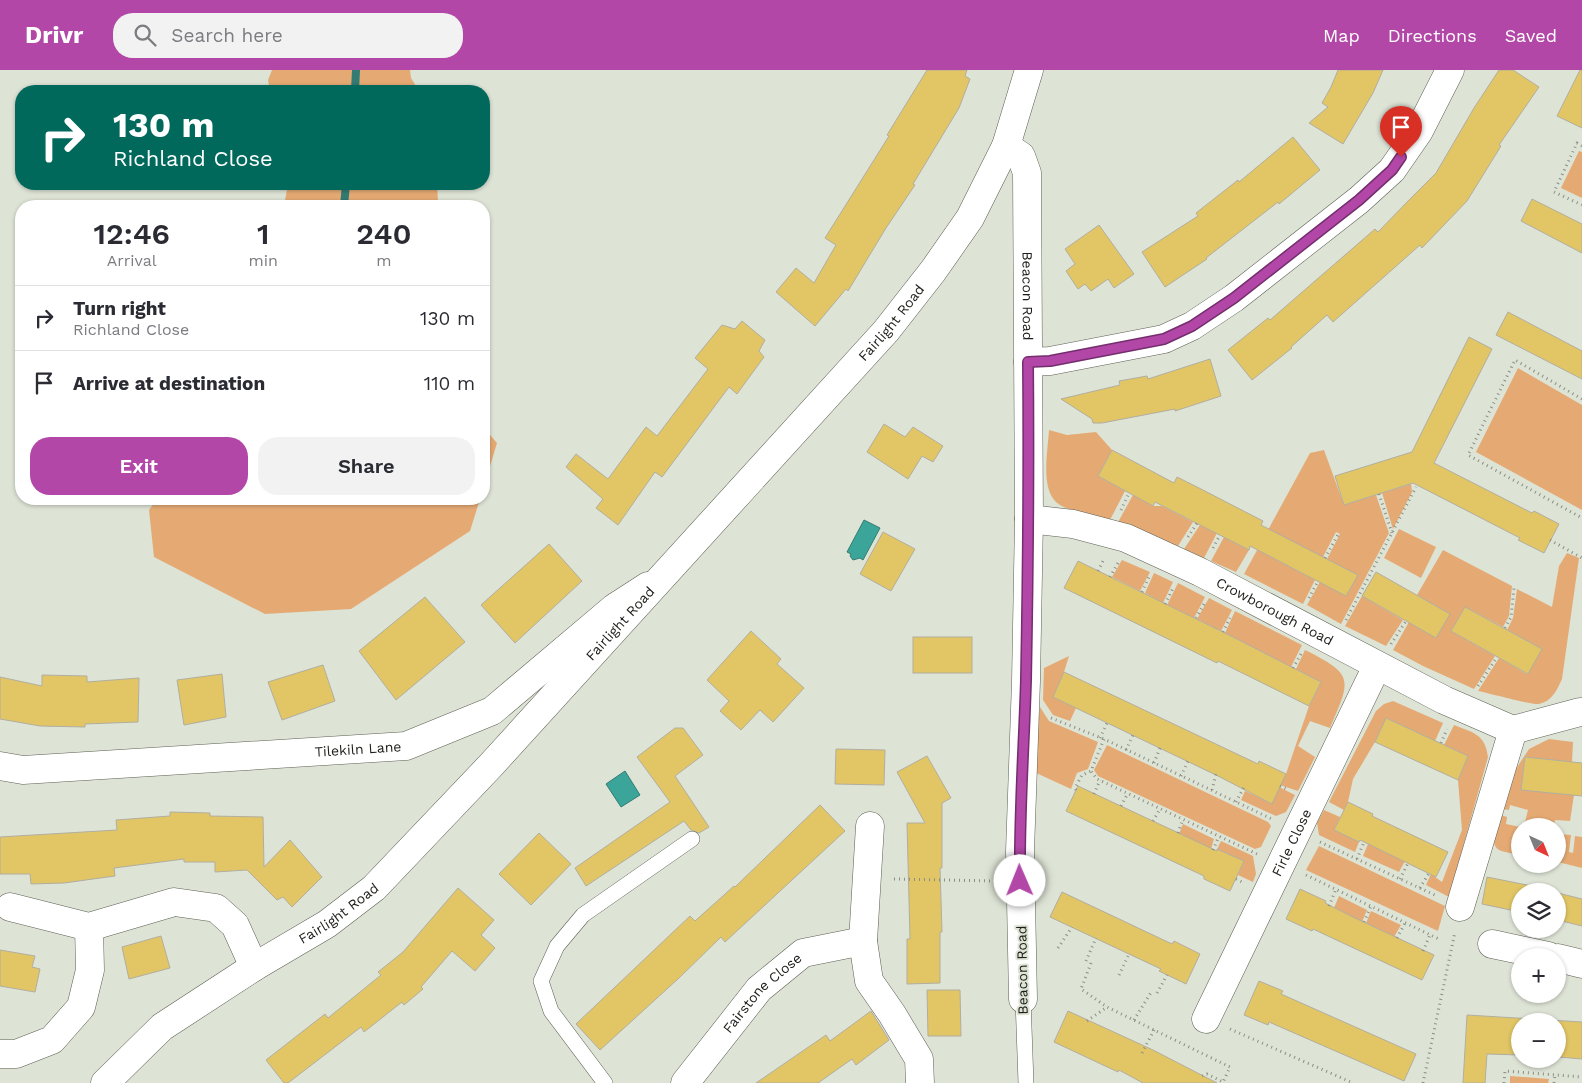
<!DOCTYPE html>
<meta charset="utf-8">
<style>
body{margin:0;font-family:"Work Sans",sans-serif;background:#f2f2f3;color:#2b2b33;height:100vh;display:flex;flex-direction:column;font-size:19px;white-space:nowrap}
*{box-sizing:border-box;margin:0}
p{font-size:16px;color:#7c7c81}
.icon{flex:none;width:28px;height:28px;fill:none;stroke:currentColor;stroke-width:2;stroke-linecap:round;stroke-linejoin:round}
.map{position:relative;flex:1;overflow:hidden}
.details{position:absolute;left:15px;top:130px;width:475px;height:305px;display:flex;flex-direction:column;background:#fff;border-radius:20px;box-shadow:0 1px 4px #0004}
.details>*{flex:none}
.hud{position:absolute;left:15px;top:15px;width:475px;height:105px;border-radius:20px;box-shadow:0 1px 4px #0004;background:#00695c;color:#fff;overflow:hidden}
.needle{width:32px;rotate:137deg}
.tools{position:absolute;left:1511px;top:748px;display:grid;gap:10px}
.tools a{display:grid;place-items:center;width:55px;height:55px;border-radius:50%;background:#fff;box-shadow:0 1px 4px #0004;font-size:25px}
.pin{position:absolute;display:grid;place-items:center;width:42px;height:42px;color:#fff;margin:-51px -21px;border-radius:50% 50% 50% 0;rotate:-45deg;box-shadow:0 0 5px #0007}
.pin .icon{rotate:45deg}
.me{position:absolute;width:55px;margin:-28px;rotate:359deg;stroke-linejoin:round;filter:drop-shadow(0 0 4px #0008)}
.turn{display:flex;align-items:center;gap:18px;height:105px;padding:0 15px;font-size:22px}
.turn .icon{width:65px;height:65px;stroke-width:2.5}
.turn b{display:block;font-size:35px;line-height:42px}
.eta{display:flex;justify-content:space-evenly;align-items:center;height:85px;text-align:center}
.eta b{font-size:30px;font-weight:600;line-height:35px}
.cta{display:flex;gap:10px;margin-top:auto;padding:10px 15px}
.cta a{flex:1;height:58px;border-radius:20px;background:#b247a7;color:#fff;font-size:20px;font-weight:600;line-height:58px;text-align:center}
.cta a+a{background:#f2f2f3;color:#2b2b33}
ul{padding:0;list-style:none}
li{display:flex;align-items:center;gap:15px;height:65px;padding:0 15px;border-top:1px solid #e1e1e2}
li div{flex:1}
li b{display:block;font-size:19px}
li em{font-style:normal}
header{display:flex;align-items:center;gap:30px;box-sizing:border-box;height:70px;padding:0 25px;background:#b247a7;color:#fff}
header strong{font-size:24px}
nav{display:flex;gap:28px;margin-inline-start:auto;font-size:18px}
.search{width:350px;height:45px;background:#f2f2f3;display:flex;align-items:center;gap:12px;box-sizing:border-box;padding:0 18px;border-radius:20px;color:#7c7c81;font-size:19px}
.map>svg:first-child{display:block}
.green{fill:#e5aa74}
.water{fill:#3ca59a;stroke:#327c73}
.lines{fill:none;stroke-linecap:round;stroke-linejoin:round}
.stream{stroke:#327c73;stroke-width:8}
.building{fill:#e2c665;stroke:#b1aea0}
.lane-casing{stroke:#5c6054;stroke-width:16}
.street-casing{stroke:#5c6054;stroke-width:29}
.secondary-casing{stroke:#5c6054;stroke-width:29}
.path{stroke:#8a8f85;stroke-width:3;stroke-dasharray:1 4;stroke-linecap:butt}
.lane{stroke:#fff;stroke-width:15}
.street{stroke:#fff;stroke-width:28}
.secondary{stroke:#fff;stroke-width:28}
.route-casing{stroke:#742e6d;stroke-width:12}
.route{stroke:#b247a7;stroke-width:9}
.labels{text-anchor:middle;stroke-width:4;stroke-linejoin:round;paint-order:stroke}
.street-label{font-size:14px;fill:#1c1e19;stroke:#dde3d5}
</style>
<header>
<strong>Drivr</strong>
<div class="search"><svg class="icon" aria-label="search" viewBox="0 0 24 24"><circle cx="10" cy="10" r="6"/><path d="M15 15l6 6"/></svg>Search here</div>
<nav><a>Map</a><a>Directions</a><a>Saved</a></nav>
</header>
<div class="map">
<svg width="1582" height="1013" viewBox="0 0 1582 1013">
<rect width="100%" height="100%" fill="#dde3d5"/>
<g class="green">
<path d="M 272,0 L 410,0 L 411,8 L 419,21 L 270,21 L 268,10 Z"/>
<path d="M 1579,81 L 1582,82 L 1582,128 L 1561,118 Z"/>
<path d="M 288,114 L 437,114 L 438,131 L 436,136 L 284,136 Z"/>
<path d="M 1518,298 L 1582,335 L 1582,440 L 1476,382 Z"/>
<path d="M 484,358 L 497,373 L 484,416 Z"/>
<path d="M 1049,360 L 1067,365 L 1096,362 L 1112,380 L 1098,406 L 1125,421 L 1110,450 C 1098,446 1069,441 1060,435 C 1039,423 1048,381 1049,360 Z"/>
<path d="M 1324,380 L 1344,435 L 1376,425 L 1389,463 L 1341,554 L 1307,535 L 1320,512 L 1346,526 L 1357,505 L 1327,489 L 1340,464 L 1336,462 L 1323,487 L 1273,488 L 1315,510 L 1303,534 L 1244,504 L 1310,383 Z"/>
<path d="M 1411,414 L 1412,422 L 1393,459 L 1382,423 Z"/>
<path d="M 1133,425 L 1153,436 L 1162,436 L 1193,452 L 1178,476 L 1117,454 Z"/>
<path d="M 157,429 L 480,429 L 470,461 L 351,539 L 265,544 L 154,487 L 149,440 Z"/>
<path d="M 1200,455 L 1217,463 L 1204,488 L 1184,479 Z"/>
<path d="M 1399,459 L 1436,477 L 1421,508 L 1384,488 Z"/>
<path d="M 1224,467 L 1249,480 L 1236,502 L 1211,491 Z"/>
<path d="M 1443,480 L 1512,516 L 1509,546 L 1503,557 L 1465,537 L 1451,561 L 1495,586 L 1474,619 L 1423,596 L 1393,580 L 1409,552 L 1436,568 L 1449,544 L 1417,525 Z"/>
<path d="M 1567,483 L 1579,488 L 1562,609 C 1557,620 1552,631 1539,634 C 1531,635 1489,623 1478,621 L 1499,588 L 1527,604 L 1542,579 L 1507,560 L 1513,548 L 1517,519 L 1552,537 L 1559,496 Z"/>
<path d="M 1122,490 L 1150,502 L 1140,521 L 1112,507 Z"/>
<path d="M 1154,503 L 1173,512 L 1163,533 L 1145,523 Z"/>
<path d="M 1178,513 L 1205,527 L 1194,548 L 1167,535 Z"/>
<path d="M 1362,526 L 1403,550 L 1386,576 L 1345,556 Z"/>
<path d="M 1209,528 L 1232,540 L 1221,561 L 1197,549 Z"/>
<path d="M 1235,541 L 1302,575 L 1291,597 L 1225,563 Z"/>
<path d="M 1305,580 C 1356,605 1350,610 1330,658 L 1310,651 L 1298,676 L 1315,687 L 1298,721 L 1280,715 L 1286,704 L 1309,636 L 1321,612 L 1296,599 Z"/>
<path d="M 1069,586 L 1064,602 L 1053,627 L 1076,638 L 1070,651 L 1053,645 L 1043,630 L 1044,598 Z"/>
<path d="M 1393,631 L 1443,653 L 1435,671 L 1386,648 L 1375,672 L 1353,709 L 1348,732 L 1344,740 L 1329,732 L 1376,641 L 1384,634 Z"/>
<path d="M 1040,637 L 1049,651 L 1098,672 L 1088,699 L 1077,703 L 1071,719 L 1034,702 Z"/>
<path d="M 1454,655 C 1474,663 1485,664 1488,687 L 1449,827 L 1426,815 L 1431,804 L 1442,812 L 1462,760 L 1458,710 L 1468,686 L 1444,675 Z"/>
<path d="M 1549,669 L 1573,672 L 1572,692 L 1525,687 L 1521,719 L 1574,725 L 1570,751 L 1555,750 L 1554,756 L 1524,756 L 1528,740 L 1510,735 L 1509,740 L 1503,739 L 1512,705 L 1529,679 Z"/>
<path d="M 1107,675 L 1268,752 L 1271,756 L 1261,777 L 1255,779 L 1098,706 L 1094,700 Z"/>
<path d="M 1279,717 L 1295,725 L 1286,742 L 1276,746 L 1241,730 L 1245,721 L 1271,733 Z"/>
<path d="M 1324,740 L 1340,747 L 1334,760 L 1359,772 L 1355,782 L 1319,765 L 1317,753 Z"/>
<path d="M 1501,745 L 1507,747 L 1506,754 L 1520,757 L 1520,785 C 1514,783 1505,783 1499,780 C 1488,773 1498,754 1501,745 Z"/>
<path d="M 1183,754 L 1214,769 L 1211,779 L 1179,764 Z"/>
<path d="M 1558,764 L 1571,765 L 1569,782 L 1573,783 L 1575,766 L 1582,767 L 1582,798 L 1558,792 Z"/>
<path d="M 1221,771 L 1253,786 L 1256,804 L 1253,812 L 1238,805 L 1244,791 L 1217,779 Z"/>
<path d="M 1368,774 L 1405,791 L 1399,802 L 1363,786 Z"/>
<path d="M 1319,776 L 1445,836 L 1438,861 L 1306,800 Z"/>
<path d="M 1339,826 L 1367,840 L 1362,852 L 1334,838 Z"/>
<path d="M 1371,841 L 1401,855 L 1394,867 L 1366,853 Z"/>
<path d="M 1510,1006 L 1549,1009 L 1548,1013 L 1510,1013 Z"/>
</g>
<g class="water">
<path d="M 864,450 L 880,458 L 863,490 L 860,488 L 853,490 L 850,486 L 851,484 L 847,482 Z"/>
<path d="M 625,701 L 640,725 L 621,737 L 606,714 Z"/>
</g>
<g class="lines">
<g class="stream">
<path d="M 355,21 L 356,0"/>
<path d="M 344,136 L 346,114"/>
</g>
</g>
<g class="building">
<path d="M 927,0 L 967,0 L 965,6 L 970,9 L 959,38 L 913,114 L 915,115 L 886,158 L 848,221 L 846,219 L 815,256 L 776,222 L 796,198 L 814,213 L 836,175 L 825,168 L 889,66 L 887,65 Z"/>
<path d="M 1338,0 L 1383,0 L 1373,23 L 1343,74 L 1309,53 L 1328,37 L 1322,33 L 1331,17 Z"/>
<path d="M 1499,0 L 1513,0 L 1539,17 L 1499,75 L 1501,76 L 1467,131 L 1422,178 L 1420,175 L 1333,252 L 1327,245 L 1291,277 L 1292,278 L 1252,310 L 1228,280 L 1268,248 L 1270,250 L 1375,159 L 1378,162 L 1409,130 L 1436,103 L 1474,38 Z"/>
<path d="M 1580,0 L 1582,0 L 1582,58 L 1557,46 Z"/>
<path d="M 1293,67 L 1320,100 L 1279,134 L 1278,132 L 1206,188 L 1207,189 L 1165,217 L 1142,182 L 1198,146 L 1196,143 L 1238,110 L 1239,112 Z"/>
<path d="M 1532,129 L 1582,154 L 1582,183 L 1521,151 Z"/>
<path d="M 1099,155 L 1134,204 L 1114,218 L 1108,209 L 1091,221 L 1085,214 L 1078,219 L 1066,201 L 1075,194 L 1065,179 Z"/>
<path d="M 1508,242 L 1582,281 L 1582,309 L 1496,265 Z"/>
<path d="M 742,251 L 765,270 L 759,281 L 764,287 L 737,324 L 729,317 L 662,407 L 655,402 L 618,455 L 596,438 L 603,429 L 566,397 L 576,384 L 608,409 L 646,357 L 657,366 L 708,299 L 695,288 L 722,255 L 735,259 Z"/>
<path d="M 1469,267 L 1492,279 L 1434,393 L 1532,443 L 1534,441 L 1559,454 L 1544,483 L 1518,470 L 1520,468 L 1413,413 L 1344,435 L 1335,406 L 1412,382 Z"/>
<path d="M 1210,289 L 1221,326 L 1175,341 L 1175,339 L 1102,353 L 1093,353 L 1092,349 L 1061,329 L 1120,315 L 1119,311 L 1147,306 L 1148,309 Z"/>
<path d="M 884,354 L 905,367 L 913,357 L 943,376 L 933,392 L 922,386 L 908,409 L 867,382 Z"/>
<path d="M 1112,380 L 1174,413 L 1177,407 L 1199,418 L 1263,451 L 1261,455 L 1358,505 L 1346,526 L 1250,476 L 1249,480 L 1155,432 L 1153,436 L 1098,406 Z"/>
<path d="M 883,462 L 915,479 L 891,521 L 860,504 Z"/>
<path d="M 549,474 L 582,511 L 515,573 L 481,535 Z"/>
<path d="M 1078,491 L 1231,566 L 1321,612 L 1309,636 L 1218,591 L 1217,593 L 1064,518 Z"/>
<path d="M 1376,502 L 1450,544 L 1436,568 L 1362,526 Z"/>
<path d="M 425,527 L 465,572 L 396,630 L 359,581 Z"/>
<path d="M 1465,537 L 1542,579 L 1528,604 L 1451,561 Z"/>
<path d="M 751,561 L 781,589 L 777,594 L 804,618 L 773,652 L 760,640 L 741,660 L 720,641 L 729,631 L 707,610 Z"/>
<rect x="913" y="567" width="59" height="36"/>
<path d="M 323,595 L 335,631 L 282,650 L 268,612 Z"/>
<path d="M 1064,602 L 1258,694 L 1259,691 L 1286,704 L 1272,734 L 1218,706 L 1053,627 Z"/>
<path d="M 222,604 L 226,647 L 184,655 L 177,610 Z"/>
<path d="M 42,605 L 87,606 L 87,612 L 139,608 L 138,652 L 85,654 L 85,657 L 40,656 L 0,649 L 0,607 L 42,616 Z"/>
<path d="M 1386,648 L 1468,686 L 1458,710 L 1375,672 Z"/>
<path d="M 675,658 L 683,658 L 703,685 L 675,706 L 709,757 L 699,763 L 691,760 L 684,751 L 586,816 L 575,798 L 670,732 L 637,687 Z"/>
<path d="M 836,679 L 885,680 L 884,715 L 835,714 Z"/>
<path d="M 927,686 L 951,728 L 942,733 L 942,798 L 940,798 L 942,862 L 940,862 L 940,913 L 907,914 L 907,869 L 910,869 L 907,753 L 925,753 L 897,702 Z"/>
<path d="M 1525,687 L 1582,693 L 1582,726 L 1521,720 Z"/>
<path d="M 1078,716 L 1217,781 L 1217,779 L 1244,791 L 1230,821 L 1204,809 L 1204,806 L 1066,741 Z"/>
<path d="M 1348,732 L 1373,744 L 1372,746 L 1448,782 L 1436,807 L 1360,770 L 1359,772 L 1334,760 Z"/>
<path d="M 820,735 L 845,761 L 725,872 L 721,867 L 679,908 L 600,980 L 576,954 L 690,846 L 695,851 L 734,816 L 735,817 Z"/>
<path d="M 170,742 L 210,743 L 210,746 L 263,747 L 264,797 L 290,770 L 322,807 L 292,837 L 283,827 L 277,830 L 247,800 L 215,802 L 215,792 L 184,792 L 184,789 L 114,798 L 115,806 L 64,813 L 31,814 L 30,804 L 0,804 L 0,767 L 117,760 L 116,750 L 170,746 Z"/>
<path d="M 539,763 L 571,794 L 531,835 L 499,804 Z"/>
<path d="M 1487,807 L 1537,817 L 1550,821 L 1520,821 L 1520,842 L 1482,834 Z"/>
<path d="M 458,818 L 494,850 L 481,865 L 495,878 L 475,901 L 452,881 L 421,917 L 423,919 L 404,935 L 402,932 L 364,962 L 361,957 L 288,1013 L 284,1013 L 266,990 L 325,944 L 328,948 L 381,905 L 378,902 L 403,882 Z"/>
<path d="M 1300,819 L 1326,831 L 1325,833 L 1353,847 L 1434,885 L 1422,910 L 1313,859 L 1312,861 L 1286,849 Z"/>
<path d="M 1062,822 L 1172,874 L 1174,871 L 1200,884 L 1186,914 L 1159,901 L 1161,899 L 1050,847 Z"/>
<path d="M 1558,823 L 1582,829 L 1582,856 L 1558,850 Z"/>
<path d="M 161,866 L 170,898 L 129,909 L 122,877 Z"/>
<path d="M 0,880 L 35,886 L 32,897 L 40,899 L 35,922 L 0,916 Z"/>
<path d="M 1259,911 L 1283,921 L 1281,924 L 1416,984 L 1404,1011 L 1269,952 L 1268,955 L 1244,945 Z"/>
<path d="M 927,920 L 960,920 L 961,966 L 928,966 Z"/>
<path d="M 871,941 L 889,970 L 856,995 L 852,989 L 818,1013 L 756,1013 L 826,965 L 830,971 Z"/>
<path d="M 1068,941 L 1153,980 L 1217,1013 L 1143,1013 L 1119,1000 L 1118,1002 L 1054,972 Z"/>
<path d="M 1467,945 L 1582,952 L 1582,989 L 1558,987 L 1558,951 L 1520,951 L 1520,985 L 1487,984 L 1485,1013 L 1463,1013 Z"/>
</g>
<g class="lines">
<g class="lane-casing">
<g id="lane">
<path d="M 1023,929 L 1026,1013"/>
<path d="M 605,1013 L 551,941 L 541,911 L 557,876 L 583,845 L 692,769"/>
</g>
</g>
<g class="street-casing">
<g id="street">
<path id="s1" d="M 1006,76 L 1021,86 L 1027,103 L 1029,449 L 1026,611 L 1020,781 L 1023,929"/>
<path d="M 1028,292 L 1050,291 L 1164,269 L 1192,256 L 1234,228 L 1359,130 L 1392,100 L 1419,61 L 1450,0"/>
<path id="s2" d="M 1029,449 L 1073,454 L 1126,468 L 1200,502 L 1444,630 L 1513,660"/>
<path id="s3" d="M 0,696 L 23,700 L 406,676 L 492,641 L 614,538 L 648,516"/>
<path d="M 870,756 L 863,871 L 869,911 L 892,944 L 919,989 L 920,1013"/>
<path d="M 10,837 L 89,857 L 174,832 L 216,838 L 235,855 L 254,897"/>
<path d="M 1460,837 L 1513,660 L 1580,642"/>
<path d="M 1492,874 L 1548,886"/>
<path d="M 1558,888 L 1582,894"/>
<path id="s4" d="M 1206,949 L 1377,596"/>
<path d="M 0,984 L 16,984 L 52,970 L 81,937 L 90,900 L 89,857"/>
<path id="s5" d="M 685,1013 L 759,919 L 803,883 L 863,871"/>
</g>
</g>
<g class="secondary-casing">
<g id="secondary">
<path id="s6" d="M 105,1013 L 162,957 L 254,897 L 327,854 L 374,818 L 492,694 L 886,261 L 933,201 L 970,148 L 1006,76 L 1029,0"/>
</g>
</g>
<g class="path">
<path d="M 1582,76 L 1577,73 L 1554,122 L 1582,135"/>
<path d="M 1582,329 L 1515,290 L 1468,385 L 1582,448"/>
<path d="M 1379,424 L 1392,463"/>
<path d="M 1121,440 L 1129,423"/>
<path d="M 1188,467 L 1197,453"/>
<path d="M 1550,470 L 1582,488"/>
<path d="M 1213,478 L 1220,465"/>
<path d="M 1325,488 L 1339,463"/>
<path d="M 1098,501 L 1104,489"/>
<path d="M 1110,507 L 1118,493"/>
<path d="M 1142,522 L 1149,507"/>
<path d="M 1309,528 L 1318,511"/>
<path d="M 1165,534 L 1173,518"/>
<path d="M 1196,548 L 1204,534"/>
<path d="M 1346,550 L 1416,417"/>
<path d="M 1505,558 L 1511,547 L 1514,518"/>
<path d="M 1223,562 L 1230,548"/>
<path d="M 1391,574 L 1406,551"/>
<path d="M 1293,598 L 1301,584"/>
<path d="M 1478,616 L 1497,587"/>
<path d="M 1051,648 L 1104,669"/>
<path d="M 1100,668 L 1107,653"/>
<path d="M 1441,673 L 1447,659"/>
<path d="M 1126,680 L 1133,665"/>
<path d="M 1154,693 L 1160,678"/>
<path d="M 1181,706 L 1188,691"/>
<path d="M 1280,716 L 1289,720"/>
<path d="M 1076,720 L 1075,718 L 1082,705 L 1091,701"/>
<path d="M 1212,720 L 1216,704"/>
<path d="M 1094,724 L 1100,710"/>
<path d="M 1236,732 L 1244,717"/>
<path d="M 1121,736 L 1128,723"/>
<path d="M 1153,751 L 1160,739"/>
<path d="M 1178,763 L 1183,749"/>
<path d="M 1320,772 L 1437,826"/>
<path d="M 1213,780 L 1219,766"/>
<path d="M 1257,784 L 1097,709 L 1091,701 L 1104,669 L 1274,750"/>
<path d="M 1357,789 L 1364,772"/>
<path d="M 1306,805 L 1441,870"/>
<path d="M 894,809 L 995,811"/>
<path d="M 1236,809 L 1242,812"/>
<path d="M 1400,809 L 1408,793"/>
<path d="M 1420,818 L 1429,803"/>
<path d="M 1329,836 L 1336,819"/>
<path d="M 1364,852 L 1371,836"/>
<path d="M 1397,868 L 1405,853"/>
<path d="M 1058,878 L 1072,857"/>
<path d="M 1423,881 L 1430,865"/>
<path d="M 1086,891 L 1096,868"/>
<path d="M 1091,893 L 1081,919 L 1107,937 L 1230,997 L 1223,1012 L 1207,1004 L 1202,1006"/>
<path d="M 1119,905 L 1129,884"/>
<path d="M 1157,923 L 1167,905"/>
<path d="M 1134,950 L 1152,921"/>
<path d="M 1087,951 L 1107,937"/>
<path d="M 1230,959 L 1353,1013"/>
<path d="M 1142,983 L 1154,960"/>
<path d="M 1423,1013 L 1455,862"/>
<path d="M 1504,1013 L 1505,1001 L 1582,1007"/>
<path d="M 1554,1013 L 1555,1005"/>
</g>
<use href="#lane" class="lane"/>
<use href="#street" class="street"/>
<use href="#secondary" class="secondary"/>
</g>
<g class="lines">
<g class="route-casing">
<path id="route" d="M 1020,811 C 1019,744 1024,677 1026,610 C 1028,504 1029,398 1028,292 L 1050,291 L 1164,269 L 1192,256 L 1234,228 L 1359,130 L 1392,100 L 1401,87"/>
</g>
<use href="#route" class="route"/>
</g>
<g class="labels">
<g class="street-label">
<text dy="5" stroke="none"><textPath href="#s1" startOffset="159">Beacon Road</textPath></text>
<text dy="5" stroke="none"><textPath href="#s6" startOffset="1100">Fairlight Road</textPath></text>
<text dy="5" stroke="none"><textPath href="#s2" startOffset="265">Crowborough Road</textPath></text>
<text dy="5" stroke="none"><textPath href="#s6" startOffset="695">Fairlight Road</textPath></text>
<text dy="5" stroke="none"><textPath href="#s3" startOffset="359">Tilekiln Lane</textPath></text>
<text dy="5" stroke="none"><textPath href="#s4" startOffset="196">Firle Close</textPath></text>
<text dy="5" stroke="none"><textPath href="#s6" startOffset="290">Fairlight Road</textPath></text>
<text transform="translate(1022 900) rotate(-91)" y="5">Beacon Road</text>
<text dy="5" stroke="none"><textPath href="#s5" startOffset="119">Fairstone Close</textPath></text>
</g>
</g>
</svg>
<div class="tools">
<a><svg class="needle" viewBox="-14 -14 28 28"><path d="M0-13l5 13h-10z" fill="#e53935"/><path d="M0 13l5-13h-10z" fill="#7c7c81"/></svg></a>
<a><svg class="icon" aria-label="layers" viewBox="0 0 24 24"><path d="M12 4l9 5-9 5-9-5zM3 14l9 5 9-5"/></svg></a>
<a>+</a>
<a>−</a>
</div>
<div class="pin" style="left:1401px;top:87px;background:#d93025"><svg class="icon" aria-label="arrive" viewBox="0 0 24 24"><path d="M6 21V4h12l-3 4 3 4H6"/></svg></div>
<svg class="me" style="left:1020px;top:811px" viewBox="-20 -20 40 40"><circle r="19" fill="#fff"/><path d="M0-13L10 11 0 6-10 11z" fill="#b247a7"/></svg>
<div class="hud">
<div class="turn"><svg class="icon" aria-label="right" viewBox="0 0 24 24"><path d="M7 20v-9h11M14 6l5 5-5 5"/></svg><div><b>130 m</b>Richland Close</div></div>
</div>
<section class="details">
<div class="eta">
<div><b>12:46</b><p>Arrival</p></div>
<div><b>1</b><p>min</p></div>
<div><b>240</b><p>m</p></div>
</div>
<ul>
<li><svg class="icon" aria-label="right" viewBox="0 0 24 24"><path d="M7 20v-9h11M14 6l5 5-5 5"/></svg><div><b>Turn right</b><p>Richland Close</p></div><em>130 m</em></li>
<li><svg class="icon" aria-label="arrive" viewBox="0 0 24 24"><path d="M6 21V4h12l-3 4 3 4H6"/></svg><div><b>Arrive at destination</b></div><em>110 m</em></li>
</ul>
<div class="cta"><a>Exit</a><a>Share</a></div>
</section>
</div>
